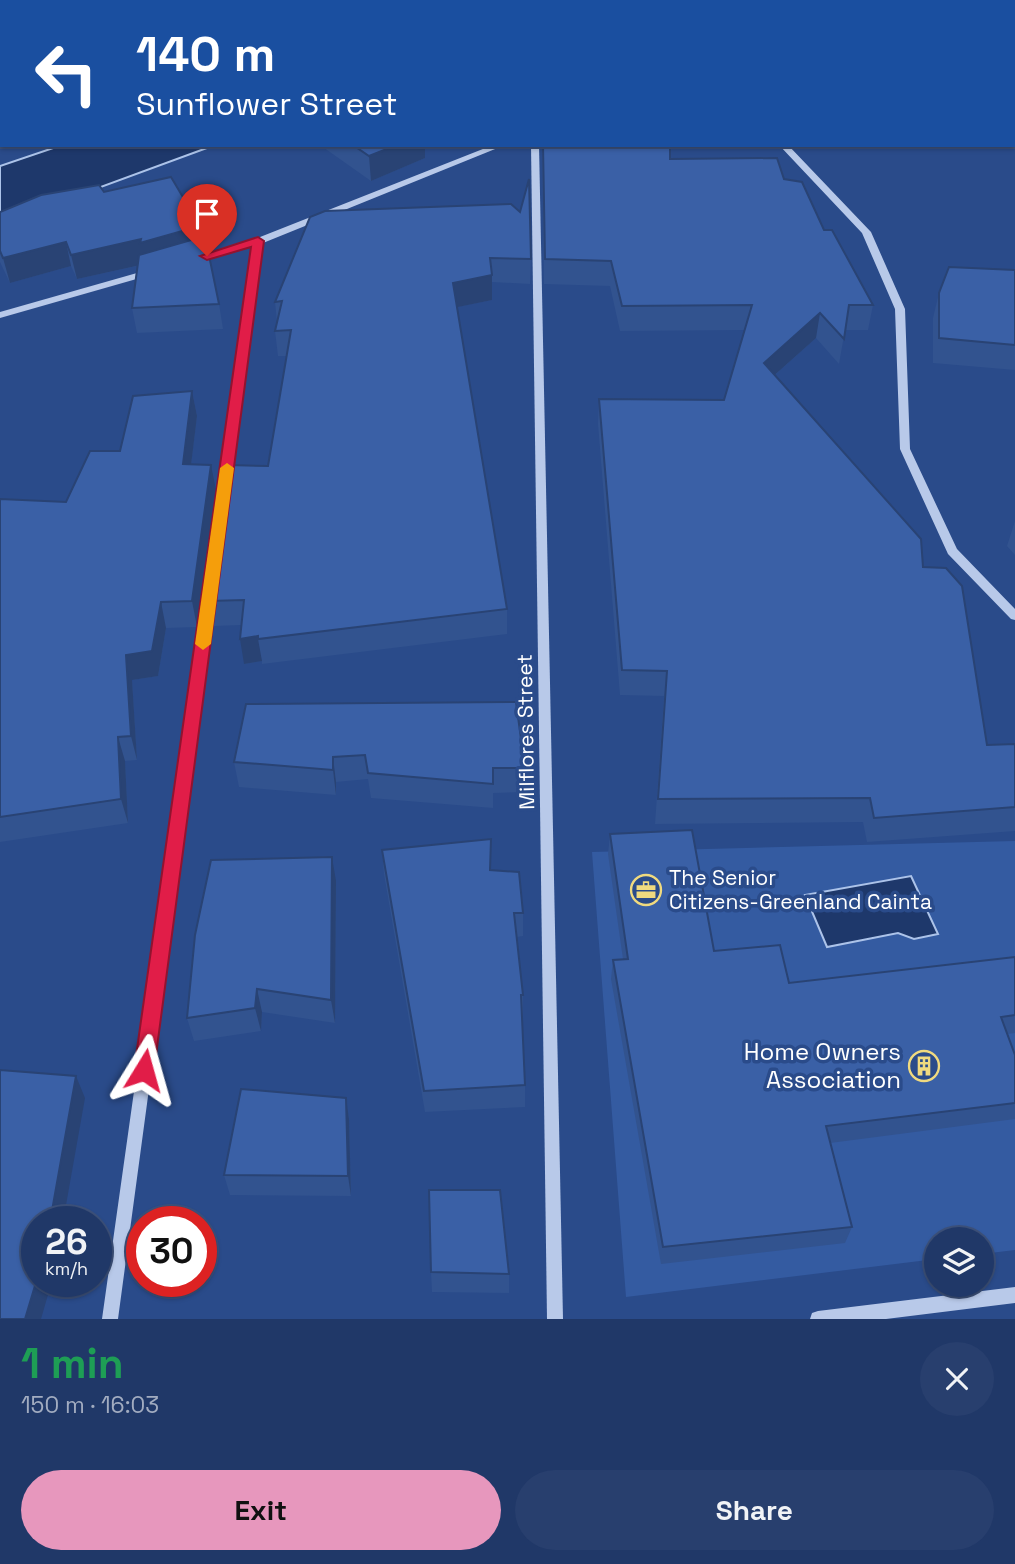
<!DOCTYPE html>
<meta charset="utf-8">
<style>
body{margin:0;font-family:"Space Grotesk",sans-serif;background:#283f6e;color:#f1f3f6;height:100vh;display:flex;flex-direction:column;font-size:26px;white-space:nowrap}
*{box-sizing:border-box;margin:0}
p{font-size:23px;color:#a2acc0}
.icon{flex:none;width:38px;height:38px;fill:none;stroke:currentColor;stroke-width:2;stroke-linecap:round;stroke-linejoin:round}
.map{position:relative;height:1319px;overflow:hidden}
.side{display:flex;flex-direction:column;background:#203868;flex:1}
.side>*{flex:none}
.banner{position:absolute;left:0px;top:0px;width:1015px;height:147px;box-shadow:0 2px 5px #0004,0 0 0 2px #3d527c;background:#1a4fa0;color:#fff;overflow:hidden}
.controls{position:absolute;left:924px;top:1227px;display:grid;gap:14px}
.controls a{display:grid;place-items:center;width:70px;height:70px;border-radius:50%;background:#203868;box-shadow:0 2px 5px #0004,0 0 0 2px #3d527c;font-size:35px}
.speed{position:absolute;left:21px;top:1206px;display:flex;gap:14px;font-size:35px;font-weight:700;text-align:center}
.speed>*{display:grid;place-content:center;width:91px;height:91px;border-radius:50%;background:#203868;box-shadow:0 2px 5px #0004,0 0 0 2px #3d527c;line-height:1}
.speed small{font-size:18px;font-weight:400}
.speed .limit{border:10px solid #d22;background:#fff;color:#111}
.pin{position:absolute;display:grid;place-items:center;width:60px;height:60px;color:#fff;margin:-72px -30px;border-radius:50% 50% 50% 0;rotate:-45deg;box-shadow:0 0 7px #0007}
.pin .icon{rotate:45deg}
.me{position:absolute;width:77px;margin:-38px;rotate:8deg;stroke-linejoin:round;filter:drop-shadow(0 0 5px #0008)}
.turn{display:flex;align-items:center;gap:24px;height:147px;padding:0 21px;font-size:32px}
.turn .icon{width:91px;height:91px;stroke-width:2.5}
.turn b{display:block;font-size:49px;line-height:60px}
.round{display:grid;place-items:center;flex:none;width:74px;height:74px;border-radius:37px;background:#283f6e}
.head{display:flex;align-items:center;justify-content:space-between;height:119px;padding:0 21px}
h1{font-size:42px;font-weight:600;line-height:52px;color:#1e9e55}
.primary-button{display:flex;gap:14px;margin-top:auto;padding:14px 21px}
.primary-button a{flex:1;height:80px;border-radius:42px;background:#e797bd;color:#111;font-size:28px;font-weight:600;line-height:80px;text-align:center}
.primary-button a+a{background:#283f6e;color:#f1f3f6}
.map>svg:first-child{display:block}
.green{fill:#345ba1}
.water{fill:#1e386b;stroke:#acc3e9;stroke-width:2}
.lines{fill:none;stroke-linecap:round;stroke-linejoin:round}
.river{fill:#1e386b;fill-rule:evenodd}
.minor{fill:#b8c9e9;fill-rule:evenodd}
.wall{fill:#32538f}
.shaded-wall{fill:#294374}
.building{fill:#3a60a6;stroke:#294374;stroke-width:2}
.route{fill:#e11d48;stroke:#92132f;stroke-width:2}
.slow{fill:#f59e0b}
.labels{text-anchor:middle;stroke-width:7;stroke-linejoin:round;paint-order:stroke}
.street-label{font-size:21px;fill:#fff;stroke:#2a4b8a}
.poi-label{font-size:21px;fill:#fff;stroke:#2a4b8a;text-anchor:start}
.near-poi-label{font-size:24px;fill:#fff;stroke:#2a4b8a;text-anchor:end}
</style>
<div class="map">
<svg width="1015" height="1319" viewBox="0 0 1015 1319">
<rect width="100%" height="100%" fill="#2a4b8a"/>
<path class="green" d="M 1015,841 L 1015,1250 L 982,1254 L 982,1239 L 936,1239 L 936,1259 L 626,1297 L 592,852 Z"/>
<g class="water">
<path d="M 62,145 L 215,145 L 0,224 L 0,166 Z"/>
<path d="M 911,876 L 938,934 L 914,939 L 898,933 L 827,947 L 805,895 Z"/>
</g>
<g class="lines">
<g class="river">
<path d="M 473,0 L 542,0 L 472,2 Z"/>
<path d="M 720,0 L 789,0 L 790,2 L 721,2 Z"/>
<path d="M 1013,101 L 1015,102 L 1015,144 L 1013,143 Z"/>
</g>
<g class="minor">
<path d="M 97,0 L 105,0 L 106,2 L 98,2 Z"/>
<path d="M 276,0 L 289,0 L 287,2 L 273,2 Z"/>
<path d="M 873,0 L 881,0 L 880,2 L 872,2 Z"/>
<rect x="996" y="0" width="8" height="2"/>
<rect x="1013" y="9" width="2" height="5"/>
<path d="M 493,145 L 505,145 L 263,243 L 118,1319 L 102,1319 L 253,245 L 195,262 L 190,259 L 255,239 Z"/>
<path d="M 531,145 L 539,145 L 563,1319 L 547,1319 Z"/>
<path d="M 779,145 L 788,145 L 871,232 L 905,309 L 910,449 L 957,549 L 1015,609 L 1015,620 L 1011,619 L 948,554 L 900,449 L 895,309 L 862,233 Z"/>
<path d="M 151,269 L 156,272 L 154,274 L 0,318 L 0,312 Z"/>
<path d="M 1015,1287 L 1015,1303 L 886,1319 L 810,1319 L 812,1313 L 818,1311 Z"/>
</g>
</g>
<g class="wall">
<path d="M 320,145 L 425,145 L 425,158 L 371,181 Z"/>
<path d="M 542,145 L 670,159 L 784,179 L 824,230 L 873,305 L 868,330 L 845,330 L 839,364 L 816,338 L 775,375 L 923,567 L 987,745 L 1015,744 L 1015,831 L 867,842 L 863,822 L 655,824 L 664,696 L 620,695 L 598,424 L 599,399 L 724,400 L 745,330 L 620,331 L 610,286 L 544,284 Z"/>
<path d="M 104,192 L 200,226 L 219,304 L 223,329 L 137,333 L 132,308 L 137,266 L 77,279 L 71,266 L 10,283 L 0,262 L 0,212 Z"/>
<path d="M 310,217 L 531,259 L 530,284 L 492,282 L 492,300 L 457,307 L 507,609 L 507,634 L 262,664 L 262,661 L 244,664 L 241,625 L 214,626 L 209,601 L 268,466 L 287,356 L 278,356 L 275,331 L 277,322 L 275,302 Z"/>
<path d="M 1015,270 L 1015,370 L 933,363 L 933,318 L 939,293 Z"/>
<path d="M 192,391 L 197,416 L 191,465 L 216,490 L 197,627 L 166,628 L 158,676 L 132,680 L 137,760 L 125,761 L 128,823 L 0,842 L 0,499 L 66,502 L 120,451 Z"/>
<path d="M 1015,521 L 1015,555 L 1007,546 Z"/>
<path d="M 246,704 L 525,768 L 525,792 L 493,793 L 493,808 L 371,798 L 368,779 L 336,782 L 336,795 L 239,787 L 234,762 Z"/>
<path d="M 610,834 L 714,951 L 789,983 L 1015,957 L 1015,1033 L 1007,1034 L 1015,1055 L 1015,1119 L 830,1143 L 852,1227 L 845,1243 L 661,1264 L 611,979 L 613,960 L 623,959 L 608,854 Z"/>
<path d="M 382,850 L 491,870 L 523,913 L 523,936 L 517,937 L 523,995 L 523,1017 L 522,1018 L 525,1085 L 525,1107 L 425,1112 L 384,874 Z"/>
<path d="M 336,881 L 335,1023 L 262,1012 L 261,1031 L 194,1041 L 187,1018 Z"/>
<path d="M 346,1098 L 349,1119 L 351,1196 L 230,1195 L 224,1175 Z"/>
<path d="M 431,1272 L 509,1274 L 509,1293 L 432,1292 Z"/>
</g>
<g class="shaded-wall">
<path d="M 397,145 L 425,145 L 425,158 L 371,181 L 369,156 Z"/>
<path d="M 200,226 L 204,251 L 77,279 L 71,255 Z"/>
<path d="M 66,242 L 71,266 L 10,283 L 3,258 Z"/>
<path d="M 492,275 L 492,300 L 453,308 L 453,283 Z"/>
<path d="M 820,313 L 816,338 L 760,388 L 764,363 Z"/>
<path d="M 192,391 L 197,416 L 188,490 L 183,464 Z"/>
<path d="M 211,465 L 216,490 L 197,627 L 192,601 Z"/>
<path d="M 161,602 L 166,628 L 158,676 L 132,680 L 137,760 L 131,736 L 126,655 Z"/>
<path d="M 258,636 L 258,639 L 262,661 L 244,664 L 240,639 Z"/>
<path d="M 118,737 L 125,761 L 128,823 L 121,799 Z"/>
<path d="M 333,757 L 336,782 L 336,795 L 333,770 Z"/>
<path d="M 332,857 L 336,881 L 335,1023 L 331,1000 Z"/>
<path d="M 257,989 L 262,1012 L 261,1031 L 255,1008 Z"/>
<path d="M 76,1076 L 85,1098 L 63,1222 L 50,1222 Z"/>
<path d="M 346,1098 L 349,1119 L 351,1196 L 348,1176 Z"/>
<path d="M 37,1279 L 37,1281 L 52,1281 L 41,1319 L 25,1319 Z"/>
</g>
<g class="building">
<path d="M 353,145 L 397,145 L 369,156 Z"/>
<path d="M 543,145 L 670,145 L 670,159 L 777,158 L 784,179 L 802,182 L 824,230 L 832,230 L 873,305 L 849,305 L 844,339 L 820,313 L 764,363 L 921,539 L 923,567 L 946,568 L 962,586 L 987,745 L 1015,744 L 1015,807 L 874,818 L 870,798 L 658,799 L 667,671 L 622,670 L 599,399 L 724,400 L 752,305 L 622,306 L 611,261 L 545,259 Z"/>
<path d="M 171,177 L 200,226 L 140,243 L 141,239 L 71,255 L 66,242 L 3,258 L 0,251 L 0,212 L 41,195 L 99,185 L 104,192 Z"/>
<path d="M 529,179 L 531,259 L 490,258 L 492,275 L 453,283 L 507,609 L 258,639 L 258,636 L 240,639 L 244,600 L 209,601 L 228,465 L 268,466 L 291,330 L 275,331 L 282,301 L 275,302 L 310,217 L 325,211 L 511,204 L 520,212 Z"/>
<path d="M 205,236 L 219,304 L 132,308 L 139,255 Z"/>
<path d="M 949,267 L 1015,270 L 1015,345 L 939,338 L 939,293 Z"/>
<path d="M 192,391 L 183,464 L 211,465 L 192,601 L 161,602 L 152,651 L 126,655 L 131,736 L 118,737 L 121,799 L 0,817 L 0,499 L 66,502 L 90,451 L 120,451 L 133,396 Z"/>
<path d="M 516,702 L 525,768 L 493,768 L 493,784 L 368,773 L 365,755 L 333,757 L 333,770 L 234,762 L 246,704 Z"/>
<path d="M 692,830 L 714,951 L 780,945 L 789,983 L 1015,957 L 1015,1015 L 1001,1017 L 1015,1055 L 1015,1103 L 826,1126 L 852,1227 L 663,1247 L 613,960 L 628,959 L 610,834 Z"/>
<path d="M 491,839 L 490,870 L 519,872 L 523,913 L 514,913 L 523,995 L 521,995 L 525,1085 L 424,1091 L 382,850 Z"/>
<path d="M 332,857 L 331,1000 L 257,989 L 255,1008 L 187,1018 L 195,935 L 211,860 Z"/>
<path d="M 0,1070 L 76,1076 L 50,1222 L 37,1222 L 37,1279 L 25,1319 L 0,1319 Z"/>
<path d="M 241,1089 L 346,1098 L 348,1176 L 224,1175 Z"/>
<path d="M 429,1190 L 500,1190 L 509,1274 L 431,1272 Z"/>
</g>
<path class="route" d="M 258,237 L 264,241 L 154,1070 L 151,1077 L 144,1079 L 137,1077 L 134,1070 L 251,247 L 207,260 L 200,256 Z"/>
<path class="slow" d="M 227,463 L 234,468 L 211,644 L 203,650 L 195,644 L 220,468 Z"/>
<defs>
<g id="office-ring" transform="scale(1.575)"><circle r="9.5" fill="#2a4b8a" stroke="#f0da7f" stroke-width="1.5"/><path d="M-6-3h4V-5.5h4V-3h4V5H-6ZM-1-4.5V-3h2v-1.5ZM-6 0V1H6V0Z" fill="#f0da7f"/></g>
<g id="building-ring" transform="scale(1.575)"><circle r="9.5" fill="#2a4b8a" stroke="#f0da7f" stroke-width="1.5"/><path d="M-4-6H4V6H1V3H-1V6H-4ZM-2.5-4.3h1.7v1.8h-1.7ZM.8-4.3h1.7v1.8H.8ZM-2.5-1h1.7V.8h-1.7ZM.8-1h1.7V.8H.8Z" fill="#f0da7f"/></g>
</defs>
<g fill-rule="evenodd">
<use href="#office-ring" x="646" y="890"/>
<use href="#building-ring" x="924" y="1066"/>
</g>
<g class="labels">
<g class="street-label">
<text transform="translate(526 732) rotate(-91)" y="7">Milflores Street</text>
</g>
<g class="poi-label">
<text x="669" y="885">The Senior<tspan x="669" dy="24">Citizens-Greenland Cainta</tspan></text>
</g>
<g class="near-poi-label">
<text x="901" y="1060">Home Owners<tspan x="901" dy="28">Association</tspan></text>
</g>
</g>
</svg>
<div class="controls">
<a><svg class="icon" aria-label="layers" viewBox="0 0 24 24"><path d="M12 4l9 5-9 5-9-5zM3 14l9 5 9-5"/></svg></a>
</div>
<div class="speed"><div>26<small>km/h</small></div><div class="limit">30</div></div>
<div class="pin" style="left:207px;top:256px;background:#d93025"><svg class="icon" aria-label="arrive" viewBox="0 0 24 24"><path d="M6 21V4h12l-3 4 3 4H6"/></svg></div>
<svg class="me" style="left:144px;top:1070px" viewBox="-20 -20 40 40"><path d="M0-17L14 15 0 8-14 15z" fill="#e11d48" stroke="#fff" stroke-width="4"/></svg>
<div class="banner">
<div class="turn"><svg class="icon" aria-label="left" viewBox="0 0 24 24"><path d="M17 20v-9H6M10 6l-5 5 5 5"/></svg><div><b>140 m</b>Sunflower Street</div></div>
</div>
</div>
<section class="side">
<div class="head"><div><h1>1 min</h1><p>150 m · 16:03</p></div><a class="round"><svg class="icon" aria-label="close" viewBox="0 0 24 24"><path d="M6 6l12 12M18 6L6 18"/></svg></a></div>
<div class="primary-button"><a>Exit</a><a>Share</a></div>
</section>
